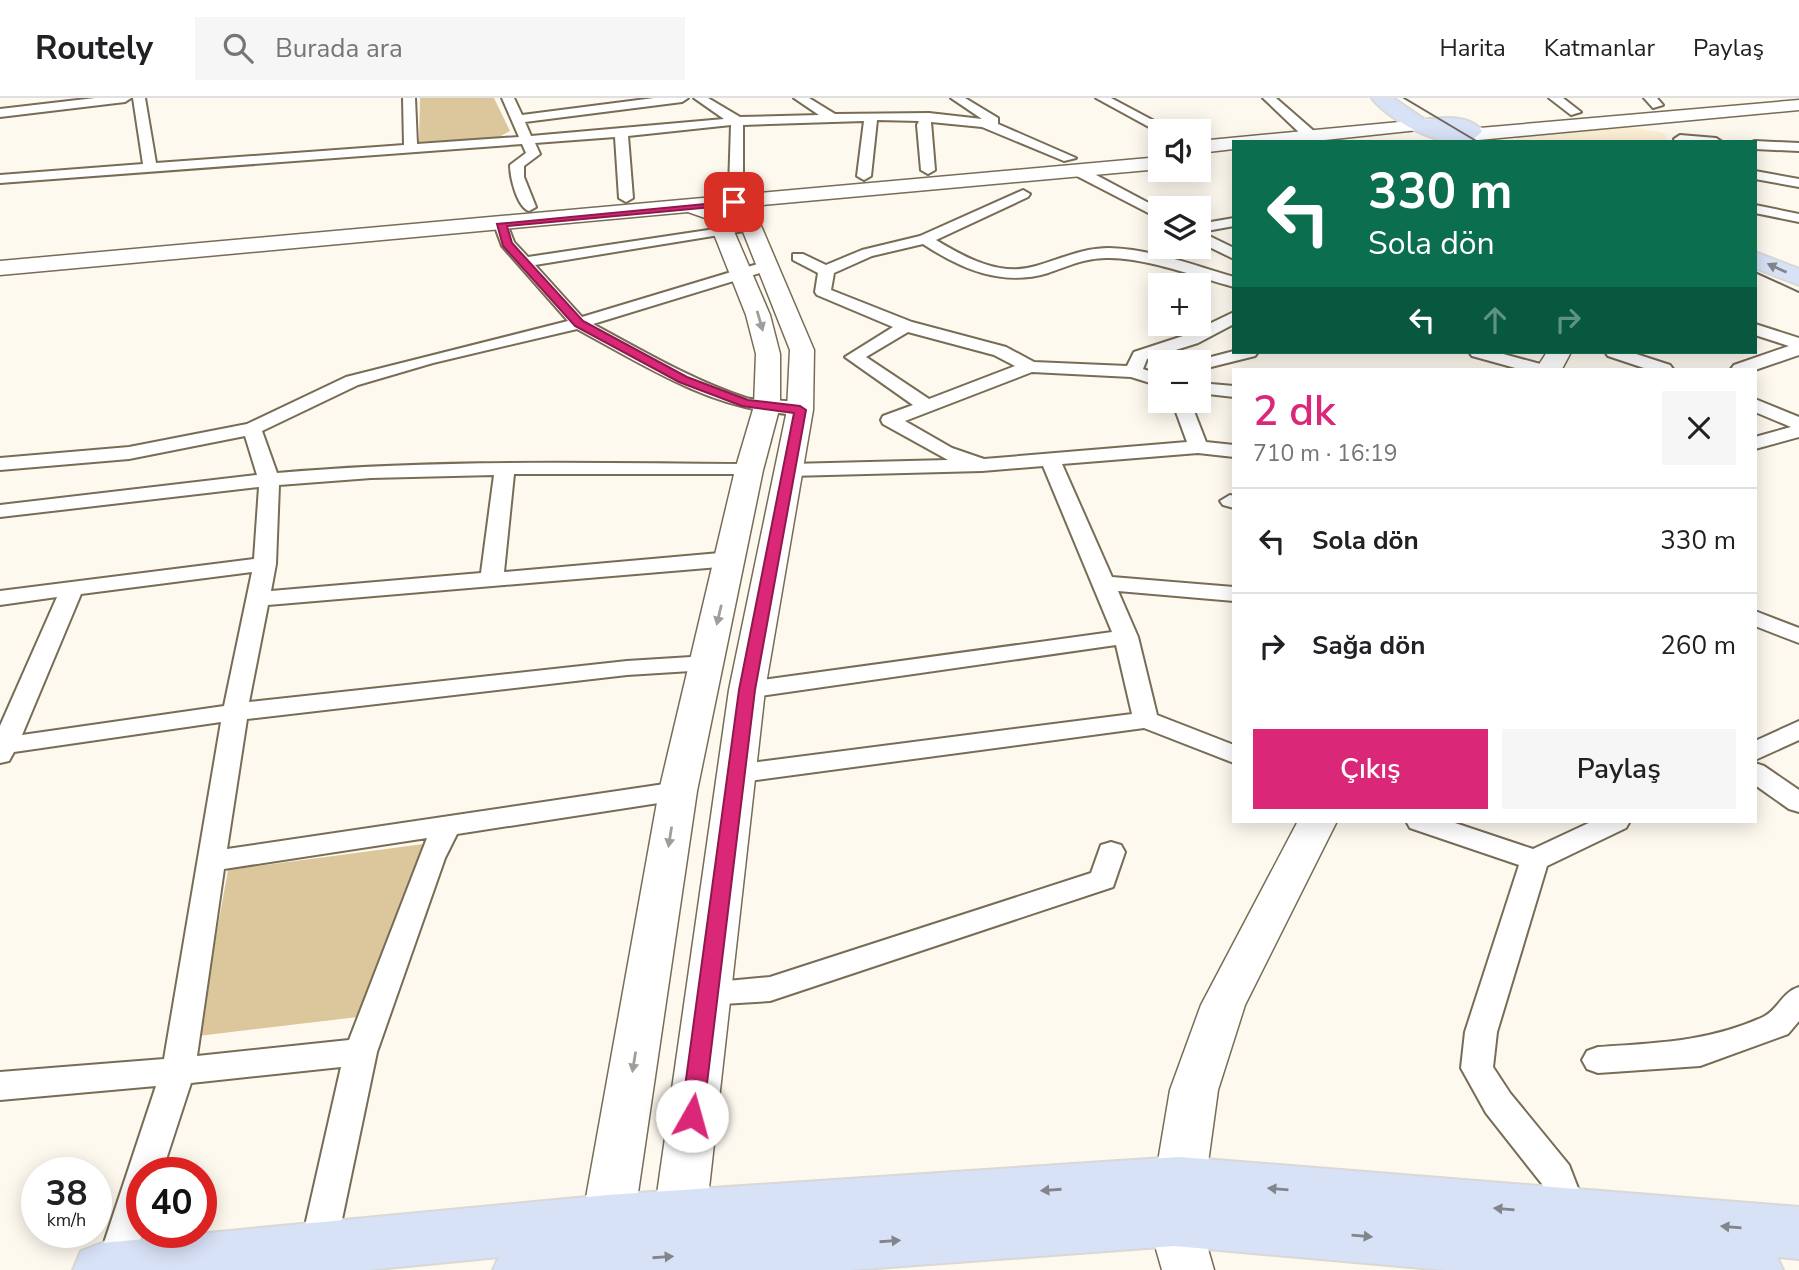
<!DOCTYPE html>
<html lang="tr">
<meta charset="utf-8">
<style>
body{margin:0;font-family:"Nunito Sans",sans-serif;background:#f6f6f6;color:#202124;height:100vh;display:flex;flex-direction:column;font-size:26px;white-space:nowrap}
*{box-sizing:border-box;margin:0}
p{font-size:23px;color:#757577}
.icon{flex:none;width:38px;height:38px;fill:none;stroke:currentColor;stroke-width:2;stroke-linecap:round;stroke-linejoin:round}
.map{position:relative;flex:1;overflow:hidden}
.sheet{position:absolute;left:1232px;top:270px;width:525px;height:455px;display:flex;flex-direction:column;background:#fff;border-radius:0px;box-shadow:0 4px 18px #0003}
.sheet>*{flex:none}
.hud{position:absolute;left:1232px;top:42px;width:525px;height:214px;border-radius:0px;box-shadow:0 4px 18px #0003;background:#0b6e4f;color:#fff;overflow:hidden}
.controls{position:absolute;left:1148px;top:21px;display:grid;gap:14px}
.controls a{display:grid;place-items:center;width:63px;height:63px;border-radius:0px;background:#fff;box-shadow:0 4px 18px #0003;font-size:35px}
.speed{position:absolute;left:21px;top:1059px;display:flex;gap:14px;font-size:35px;font-weight:700;text-align:center}
.speed>*{display:grid;place-content:center;width:91px;height:91px;border-radius:50%;background:#fff;box-shadow:0 4px 18px #0003;line-height:1}
.speed small{font-size:18px;font-weight:400}
.speed .limit{border:10px solid #d22;background:#fff;color:#111}
.pin{position:absolute;display:grid;place-items:center;width:60px;height:60px;color:#fff;margin:-30px;border-radius:14px;box-shadow:0 4px 10px #0006}
.me{position:absolute;width:77px;margin:-38px;rotate:7deg;stroke-linejoin:round;filter:drop-shadow(0 0 5px #0008)}
.turn{display:flex;align-items:center;gap:24px;height:147px;padding:0 21px;font-size:32px}
.turn .icon{width:91px;height:91px;stroke-width:2.5}
.turn b{display:block;font-size:49px;line-height:60px}
.lanes{display:flex;align-items:center;height:66px;padding:0 21px;background:#0003;justify-content:center;gap:35px;direction:ltr}
.lanes .off{opacity:.35}
.round{display:grid;place-items:center;flex:none;width:74px;height:74px;border-radius:0px;background:#f6f6f6}
.overview{display:flex;align-items:center;justify-content:space-between;height:119px;padding:0 21px}
h1{font-size:42px;font-weight:600;line-height:52px;color:#db2777}
.primary-button{display:flex;gap:14px;margin-top:auto;padding:14px 21px}
.primary-button a{flex:1;height:80px;border-radius:0px;background:#db2777;color:#fff;font-size:28px;font-weight:600;line-height:80px;text-align:center}
.primary-button a+a{background:#f6f6f6;color:#202124}
ul{padding:0;list-style:none}
li{display:flex;align-items:center;gap:21px;height:105px;padding:0 21px;border-top:2px solid #e0e0e0}
li div{flex:1}
li b{display:block;font-size:26px}
li em{font-style:normal}
header{display:flex;align-items:center;gap:42px;box-sizing:border-box;height:98px;padding:0 35px;background:#fff;border-bottom:2px solid #e0e0e0}
header strong{font-size:33px}
nav{display:flex;gap:38px;margin-inline-start:auto;font-size:24px}
.search{width:490px;height:63px;background:#f6f6f6;display:flex;align-items:center;gap:18px;box-sizing:border-box;padding:0 24px;border-radius:0px;color:#757577;font-size:26px}
.map>svg:first-child{display:block}
.built{fill:#fdf0d5}
.green{fill:#dcc69b}
.lines{fill:none;stroke-linecap:round;stroke-linejoin:round}
.street-casing{stroke:#776c55;stroke-width:4}
.secondary-casing{stroke:#776c55;stroke-width:3}
.primary-casing{stroke:#d9d8d6;stroke-width:4}
.street{fill:#fff;fill-rule:evenodd}
.secondary{fill:#fff;fill-rule:evenodd}
.primary{fill:#d8e2f7;fill-rule:evenodd}
.tram{stroke:#6c685e;stroke-width:2}
.oneway{fill:#82858a}
.oneway2{fill:#a09e9a}
.route{fill:#db2777;stroke:#8e194d;stroke-width:2}
</style>
<header>
<strong>Routely</strong>
<div class="search"><svg class="icon" aria-label="search" viewBox="0 0 24 24"><circle cx="10" cy="10" r="6"/><path d="M15 15l6 6"/></svg>Burada ara</div>
<nav><a>Harita</a><a>Katmanlar</a><a>Paylaş</a></nav>
</header>
<div class="map">
<svg width="1799" height="1172" viewBox="0 0 1799 1172">
<rect width="100%" height="100%" fill="#fef9ef"/>
<path class="built" d="M 1625,28 L 1664,35 L 1667,41 L 1665,44 L 1519,44 L 1512,37 Z"/>
<g class="green">
<path d="M 420,0 L 494,0 L 510,33 L 497,40 L 419,44 Z"/>
<path d="M 431,745 L 358,919 L 198,938 L 228,772 Z"/>
</g>
<g class="lines">
<g class="street-casing">
<g id="street">
<path d="M 95,0 L 131,0 L 125,4 L 0,19 L 0,11 Z"/>
<path d="M 133,0 L 145,0 L 156,65 L 404,47 L 403,0 L 415,0 L 417,46 L 519,39 L 502,0 L 514,0 L 522,17 L 654,0 L 688,0 L 682,4 L 525,24 L 531,38 L 724,21 L 694,0 L 708,0 L 740,19 L 819,17 L 794,0 L 809,0 L 835,16 L 929,15 L 982,21 L 951,0 L 965,0 L 998,20 L 998,26 L 1076,60 L 1064,63 L 982,29 L 931,24 L 935,72 L 928,76 L 921,72 L 917,27 L 919,23 L 877,22 L 871,78 L 864,82 L 857,78 L 864,23 L 743,27 L 743,90 L 736,94 L 729,90 L 731,27 L 628,38 L 633,100 L 626,104 L 619,100 L 615,39 L 535,45 L 540,56 L 524,68 L 524,79 L 536,109 L 529,113 C 517,109 510,79 510,67 L 526,55 L 522,46 L 0,85 L 0,77 L 143,66 Z"/>
<path d="M 1096,0 L 1111,0 L 1173,33 L 1160,35 Z"/>
<path d="M 1263,0 L 1276,0 L 1315,34 L 1315,40 L 1305,40 Z"/>
<path d="M 1549,0 L 1563,0 L 1581,14 L 1571,17 Z"/>
<path d="M 1644,0 L 1657,0 L 1663,7 L 1653,10 Z"/>
<path d="M 1680,37 L 1716,40 L 1722,44 L 1675,44 L 1674,41 Z"/>
<path d="M 1755,43 L 1799,45 L 1799,53 L 1755,51 L 1755,44 L 1752,44 Z"/>
<path d="M 1073,70 L 1083,70 L 1160,111 L 1160,121 L 1073,76 Z"/>
<path d="M 1755,73 L 1799,81 L 1799,89 L 1755,81 Z"/>
<path d="M 1023,92 L 1030,96 L 1028,99 L 936,142 C 966,160 1000,179 1036,168 C 1060,161 1083,150 1109,150 C 1151,151 1193,167 1234,179 L 1234,189 C 1193,178 1152,161 1109,160 C 1087,159 1068,168 1048,175 C 1002,189 961,171 923,146 L 872,158 L 834,175 L 831,192 L 912,224 L 1006,249 L 1034,264 L 1127,268 L 1134,254 L 1186,237 L 1234,214 L 1234,226 L 1198,245 L 1147,261 L 1143,271 L 1160,277 L 1160,288 L 1131,279 L 1032,274 L 905,323 L 952,350 L 984,361 L 1187,344 L 1172,303 L 1190,303 L 1206,344 L 1234,347 L 1234,359 L 1198,355 L 1062,366 L 1112,479 L 1234,489 L 1234,503 L 1118,493 L 1138,539 L 1157,617 L 1234,647 L 1234,665 L 1144,630 L 734,685 L 725,682 L 721,676 L 725,670 L 734,667 L 1132,616 L 1116,547 L 747,600 L 738,597 L 735,592 L 738,587 L 747,584 L 1112,534 L 1043,368 L 982,373 L 790,378 L 780,372 L 790,366 L 948,362 L 883,326 L 881,322 L 883,318 L 913,307 L 845,259 L 893,229 L 817,197 L 815,194 L 818,175 L 793,162 L 793,156 L 803,156 L 826,167 L 862,152 L 920,138 ZM 908,234 L 994,257 L 1015,268 L 929,301 L 866,259 Z"/>
<path d="M 1755,107 L 1799,116 L 1799,124 L 1755,115 Z"/>
<path d="M 1234,120 L 1234,128 L 1201,134 L 1234,150 L 1234,161 L 1199,144 L 1199,126 Z"/>
<path d="M 501,122 L 506,123 L 514,144 L 528,159 L 755,125 L 755,131 L 750,132 L 535,167 L 582,219 L 761,165 L 773,165 L 773,171 L 593,226 C 643,253 692,282 746,300 C 763,305 798,298 809,312 C 802,321 790,316 779,315 C 704,307 642,266 577,231 L 433,265 L 358,287 L 262,333 L 277,375 C 434,361 591,365 749,366 L 756,368 L 759,372 L 756,376 L 514,376 L 504,474 L 731,454 L 742,461 L 731,468 L 268,507 L 249,604 L 627,563 L 707,558 L 716,560 L 719,565 L 716,570 L 707,572 L 627,577 L 247,621 L 227,751 L 678,684 L 687,687 L 691,693 L 687,699 L 678,702 L 457,736 L 445,760 L 377,954 L 336,1150 L 331,1162 L 318,1167 L 305,1162 L 300,1150 L 341,969 L 191,985 L 162,1074 L 142,1074 L 143,1134 L 131,1172 L 95,1172 L 156,988 L 0,1002 L 0,974 L 164,961 L 221,624 L 14,654 L 9,663 L 0,665 L 0,628 L 57,499 L 0,507 L 0,493 L 254,461 L 259,389 L 0,419 L 0,407 L 257,377 L 245,338 L 129,361 L 0,372 L 0,360 L 129,349 L 247,326 L 346,279 L 568,223 L 502,148 L 494,126 ZM 494,377 L 481,475 L 271,493 L 276,466 L 279,387 L 371,380 ZM 252,474 L 224,608 L 22,637 L 81,496 ZM 427,740 L 349,942 L 197,958 L 224,771 Z"/>
<path d="M 1755,226 L 1799,240 L 1799,257 L 1755,272 L 1731,271 L 1734,267 L 1789,248 L 1755,237 Z"/>
<path d="M 1234,253 L 1258,254 L 1255,258 L 1199,272 L 1199,264 L 1192,264 Z"/>
<path d="M 1469,254 L 1496,254 L 1544,267 L 1547,271 L 1519,271 L 1472,258 Z"/>
<path d="M 1605,254 L 1630,254 L 1670,267 L 1673,271 L 1647,271 L 1608,258 Z"/>
<path d="M 1199,285 L 1234,288 L 1234,299 L 1199,295 Z"/>
<path d="M 1755,301 L 1799,319 L 1799,339 L 1755,351 L 1755,339 L 1791,329 L 1755,314 Z"/>
<path d="M 1230,397 L 1234,398 L 1234,410 L 1223,407 L 1220,403 Z"/>
<path d="M 1755,513 L 1799,530 L 1799,545 L 1755,528 Z"/>
<path d="M 1799,623 L 1799,642 L 1755,662 L 1755,643 Z"/>
<path d="M 1755,665 L 1764,668 L 1799,692 L 1799,714 L 1789,711 L 1755,687 Z"/>
<path d="M 1406,723 L 1449,723 L 1533,751 L 1593,723 L 1630,723 L 1626,730 L 1547,768 L 1497,934 L 1493,969 L 1510,995 L 1569,1067 L 1588,1116 L 1583,1127 L 1570,1132 L 1557,1127 L 1542,1086 L 1486,1015 L 1461,970 L 1465,934 L 1519,767 L 1410,730 Z"/>
<path d="M 1111,744 L 1121,747 L 1125,754 L 1113,789 L 770,903 L 706,907 L 695,904 L 690,895 L 695,886 L 770,879 L 1091,775 L 1101,747 Z"/>
<path d="M 1799,889 L 1799,923 L 1788,936 L 1700,968 L 1598,975 L 1587,971 L 1582,962 L 1587,953 L 1598,949 C 1656,945 1708,944 1763,919 C 1778,912 1782,894 1799,889 Z"/>
</g>
</g>
<g class="secondary-casing">
<g id="secondary">
<path d="M 1799,2 L 1799,12 L 1468,43 L 1459,37 L 1468,31 Z"/>
<path d="M 1431,21 L 1440,26 L 1437,30 L 1306,44 L 1234,44 L 1234,51 L 1199,55 L 1199,43 Z"/>
<path d="M 1160,59 L 1160,71 L 762,107 L 756,116 L 814,252 L 813,312 L 765,592 L 706,1117 L 698,1133 L 680,1140 L 662,1133 L 654,1117 L 729,592 L 787,312 L 790,252 L 736,116 L 740,109 L 720,111 L 727,117 L 770,217 L 780,256 L 780,308 L 763,372 L 697,693 L 634,1122 L 626,1138 L 608,1145 L 590,1138 L 582,1122 L 659,693 L 735,372 L 754,308 L 756,256 L 746,217 L 708,121 L 688,114 L 0,177 L 0,163 Z"/>
<path d="M 1547,254 L 1571,254 L 1562,271 L 1536,271 Z"/>
<path d="M 1298,723 L 1337,723 L 1245,907 L 1218,992 L 1200,1123 L 1214,1172 L 1162,1172 L 1148,1123 L 1170,992 L 1201,907 Z"/>
</g>
</g>
<g class="primary-casing">
<g id="primary">
<path d="M 1372,0 L 1393,0 L 1425,22 C 1443,19 1470,17 1482,33 C 1459,64 1388,22 1372,0 Z"/>
<path d="M 1755,154 L 1799,171 L 1799,187 L 1755,170 Z"/>
<path d="M 1179,1059 L 1799,1109 L 1799,1161 L 1777,1159 L 1783,1172 L 1445,1172 L 1174,1148 L 849,1172 L 493,1172 L 499,1159 L 367,1172 L 73,1172 L 81,1153 L 102,1145 L 608,1097 Z"/>
</g>
</g>
<use href="#street" class="street"/>
<use href="#secondary" class="secondary"/>
<use href="#primary" class="primary"/>
<g class="tram">
<path d="M 1404,0 L 1478,44"/>
<path d="M 1755,174 L 1799,194"/>
</g>
</g>
<defs><path id="oneway-solid" d="M-6-.8H1V-3.2L6.5 0L1 3.2V.8H-6Z" transform="scale(1.75)"/></defs>
<g class="oneway">
<use href="#oneway-solid" transform="translate(1777 170) rotate(-156)"/>
<use href="#oneway-solid" transform="translate(1278 1091) rotate(-175)"/>
<use href="#oneway-solid" transform="translate(1051 1092) rotate(176)"/>
<use href="#oneway-solid" transform="translate(1504 1111) rotate(-175)"/>
<use href="#oneway-solid" transform="translate(1731 1129) rotate(-175)"/>
<use href="#oneway-solid" transform="translate(1362 1138) rotate(5)"/>
<use href="#oneway-solid" transform="translate(890 1143) rotate(-4)"/>
<use href="#oneway-solid" transform="translate(663 1159) rotate(-4)"/>
</g>
<g class="oneway2">
<use href="#oneway-solid" transform="translate(760 223) rotate(74)"/>
<use href="#oneway-solid" transform="translate(719 517) rotate(103)"/>
<use href="#oneway-solid" transform="translate(670 739) rotate(99)"/>
<use href="#oneway-solid" transform="translate(634 964) rotate(99)"/>
</g>
<path class="route" d="M 737,103 L 734,107 L 507,128 L 512,145 L 583,223 L 687,279 L 748,302 L 800,308 L 806,312 L 755,592 L 703,1018 L 699,1025 L 692,1027 L 684,1025 L 681,1018 L 739,592 L 794,315 L 742,308 L 679,284 L 575,228 L 503,148 L 497,126 Z"/>
</svg>
<div class="controls">
<a><svg class="icon" aria-label="sound" viewBox="0 0 24 24"><path d="M4 9h4l5-4v14l-5-4H4zM17 9q2 3 0 6"/></svg></a>
<a><svg class="icon" aria-label="layers" viewBox="0 0 24 24"><path d="M12 4l9 5-9 5-9-5zM3 14l9 5 9-5"/></svg></a>
<a>+</a>
<a>−</a>
</div>
<div class="speed"><div>38<small>km/h</small></div><div class="limit">40</div></div>
<div class="pin" style="left:734px;top:104px;background:#d93025"><svg class="icon" aria-label="arrive" viewBox="0 0 24 24"><path d="M6 21V4h12l-3 4 3 4H6"/></svg></div>
<svg class="me" style="left:692px;top:1018px" viewBox="-20 -20 40 40"><circle r="19" fill="#fff"/><path d="M0-13L10 11 0 6-10 11z" fill="#db2777"/></svg>
<div class="hud">
<div class="turn"><svg class="icon" aria-label="left" viewBox="0 0 24 24"><path d="M17 20v-9H6M10 6l-5 5 5 5"/></svg><div><b>330 m</b>Sola dön</div></div>
<div class="lanes"><svg class="icon" aria-label="left" viewBox="0 0 24 24"><path d="M17 20v-9H6M10 6l-5 5 5 5"/></svg><svg class="icon off" aria-label="ahead" viewBox="0 0 24 24"><path d="M12 20V5M6 11l6-6 6 6"/></svg><svg class="icon off" aria-label="right" viewBox="0 0 24 24"><path d="M7 20v-9h11M14 6l5 5-5 5"/></svg></div>
</div>
<section class="sheet">
<div class="overview"><div><h1>2 dk</h1><p>710 m · 16:19</p></div><a class="round"><svg class="icon" aria-label="close" viewBox="0 0 24 24"><path d="M6 6l12 12M18 6L6 18"/></svg></a></div>
<ul>
<li><svg class="icon" aria-label="left" viewBox="0 0 24 24"><path d="M17 20v-9H6M10 6l-5 5 5 5"/></svg><div><b>Sola dön</b></div><em>330 m</em></li>
<li><svg class="icon" aria-label="right" viewBox="0 0 24 24"><path d="M7 20v-9h11M14 6l5 5-5 5"/></svg><div><b>Sağa dön</b></div><em>260 m</em></li>
</ul>
<div class="primary-button"><a>Çıkış</a><a>Paylaş</a></div>
</section>
</div>
